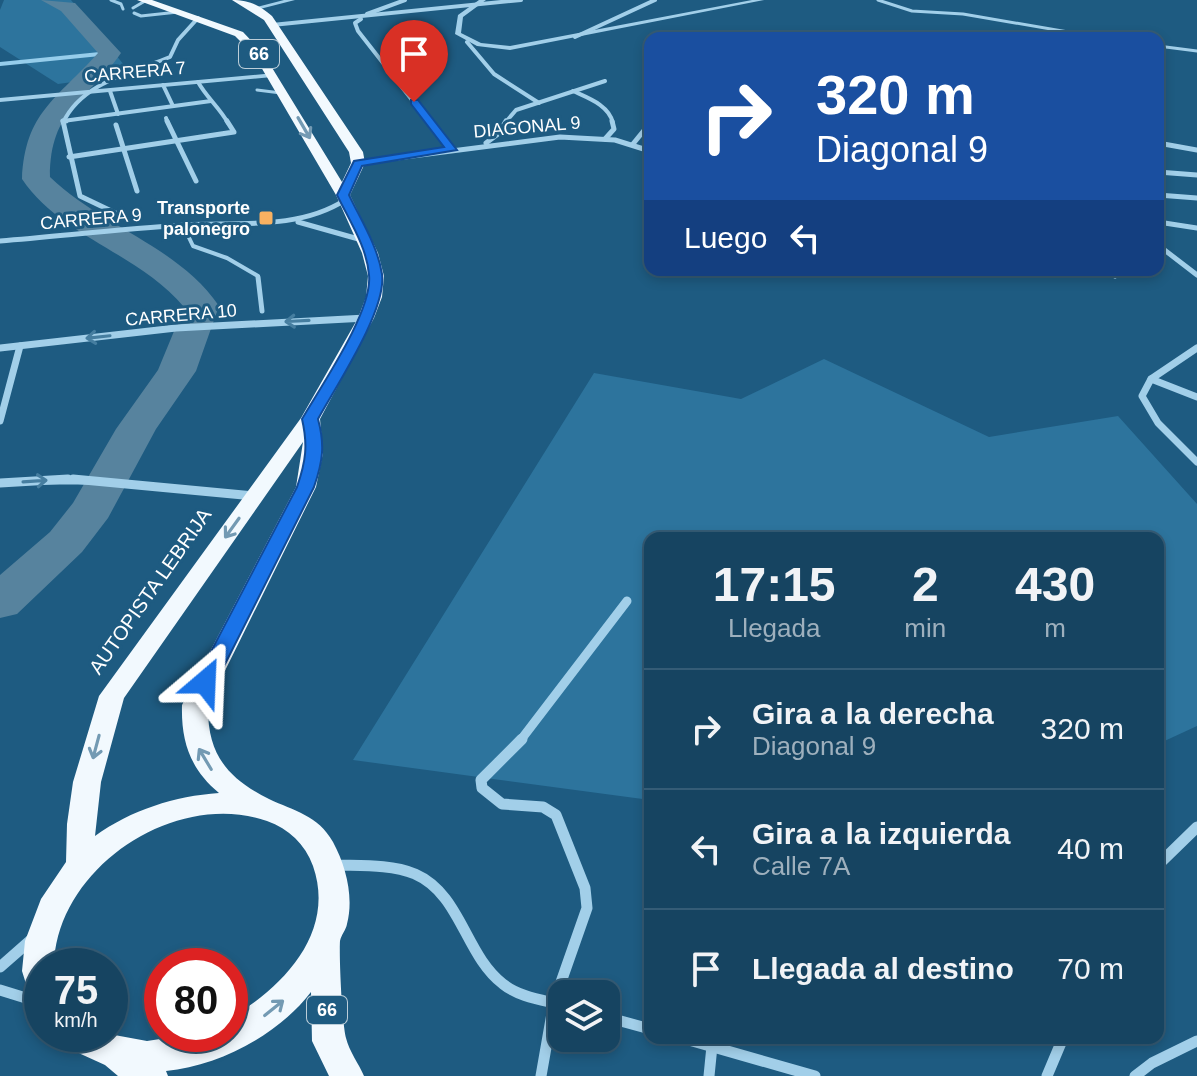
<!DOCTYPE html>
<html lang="es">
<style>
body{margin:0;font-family:Arial,sans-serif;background:#1f4b67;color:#f1f3f6;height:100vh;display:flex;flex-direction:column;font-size:30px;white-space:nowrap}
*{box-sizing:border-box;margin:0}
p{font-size:26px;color:#9eb0bd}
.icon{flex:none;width:44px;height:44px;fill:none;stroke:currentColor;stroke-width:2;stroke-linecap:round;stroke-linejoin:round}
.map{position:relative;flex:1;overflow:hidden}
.details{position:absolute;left:644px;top:532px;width:520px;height:512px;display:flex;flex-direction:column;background:#164461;border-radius:16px;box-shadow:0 4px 12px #0003,0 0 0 2px #355c76}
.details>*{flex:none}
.hud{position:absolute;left:644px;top:32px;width:520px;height:244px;border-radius:16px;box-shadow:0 4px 12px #0003,0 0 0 2px #355c76;background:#1a4fa0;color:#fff;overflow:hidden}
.controls{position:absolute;left:548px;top:980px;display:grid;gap:16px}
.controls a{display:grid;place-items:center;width:72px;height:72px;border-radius:16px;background:#164461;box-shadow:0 4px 12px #0003,0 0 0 2px #355c76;font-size:40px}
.speed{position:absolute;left:24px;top:948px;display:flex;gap:16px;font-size:40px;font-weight:700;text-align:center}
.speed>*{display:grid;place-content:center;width:104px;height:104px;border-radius:50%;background:#164461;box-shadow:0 4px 12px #0003,0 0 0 2px #355c76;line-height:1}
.speed small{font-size:20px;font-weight:400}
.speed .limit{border:12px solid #d22;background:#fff;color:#111}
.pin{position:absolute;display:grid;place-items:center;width:68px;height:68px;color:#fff;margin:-82px -34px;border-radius:50% 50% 50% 0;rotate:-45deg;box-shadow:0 0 8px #0007}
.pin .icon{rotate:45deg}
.me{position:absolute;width:88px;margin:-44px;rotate:26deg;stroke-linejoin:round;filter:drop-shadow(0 0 6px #0008)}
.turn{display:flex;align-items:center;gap:28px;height:168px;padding:0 40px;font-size:36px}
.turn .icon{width:104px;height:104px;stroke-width:2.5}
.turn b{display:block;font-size:56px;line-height:68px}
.then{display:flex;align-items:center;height:76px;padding:0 40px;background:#0003;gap:16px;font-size:30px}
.eta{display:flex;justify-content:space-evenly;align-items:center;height:136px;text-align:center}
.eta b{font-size:48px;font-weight:800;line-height:56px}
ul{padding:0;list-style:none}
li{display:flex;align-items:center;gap:24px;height:120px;padding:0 40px;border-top:2px solid #355c76}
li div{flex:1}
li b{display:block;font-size:30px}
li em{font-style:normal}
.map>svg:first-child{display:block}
.green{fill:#2d749d}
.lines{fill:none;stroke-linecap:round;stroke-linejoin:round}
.stream{stroke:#96cdeb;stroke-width:4}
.river{fill:#57839e;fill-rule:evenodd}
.service-far2{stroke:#a2cfe9;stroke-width:3}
.service-far1{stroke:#a2cfe9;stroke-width:4}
.service{stroke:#a2cfe9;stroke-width:5}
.minor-far4{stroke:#a2cfe9;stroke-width:4}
.minor-far3{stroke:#a2cfe9;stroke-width:5}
.minor-far2{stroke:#a2cfe9;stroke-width:7}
.minor-far1{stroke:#a2cfe9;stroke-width:9}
.minor{stroke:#a2cfe9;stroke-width:11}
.tertiary{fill:#a2cfe9;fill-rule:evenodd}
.trunk{fill:#f2f9fe;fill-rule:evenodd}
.oneway{stroke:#739ab3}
.oneway2{stroke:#467ea0}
.route{fill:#1a73e8;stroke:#114b97;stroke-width:2}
.poi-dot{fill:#f8b161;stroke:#1e5b81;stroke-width:3}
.labels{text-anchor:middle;stroke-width:6;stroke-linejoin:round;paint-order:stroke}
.shield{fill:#1e5b81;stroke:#bcced9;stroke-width:2}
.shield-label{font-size:18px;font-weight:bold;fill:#fff}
.far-street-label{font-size:18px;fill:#fff;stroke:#1e5b81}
.far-poi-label{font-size:18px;font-weight:bold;fill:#fff;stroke:#1e5b81;text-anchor:end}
.street-label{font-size:20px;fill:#fff;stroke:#1e5b81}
</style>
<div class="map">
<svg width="1197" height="1076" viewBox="0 0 1197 1076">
<rect width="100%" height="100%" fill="#1e5b81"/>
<g class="green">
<path d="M 4,0 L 71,0 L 124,65 L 102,78 L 58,84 L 0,47 L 0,10 Z"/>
<path d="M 824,359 L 989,437 L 1118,416 L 1197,504 L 1197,726 L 1158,744 L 1158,538 L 650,538 L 650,800 L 353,760 L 594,373 L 741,399 Z"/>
</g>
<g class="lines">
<path class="stream" d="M 0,64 L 110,53"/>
<path class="river" d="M 41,0 L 75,3 L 121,53 C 87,102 50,108 50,177 C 102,227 178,246 219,306 L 196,371 L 156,429 L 108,518 L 82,552 L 17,614 L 0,618 L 0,575 L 50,532 L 73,503 L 116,429 L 158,370 L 184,307 C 139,253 61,237 22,179 C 25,112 57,99 98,53 L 61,11 Z"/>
<g class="service-far2">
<path d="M 111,0 L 121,4 L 123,9"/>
<path d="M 878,0 L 912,11 L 963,14 L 1103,38"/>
<path d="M 133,8 L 145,1"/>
<path d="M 134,13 L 141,16 L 178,12"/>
<path d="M 1158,46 L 1197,51"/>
<path d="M 257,90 L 281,93"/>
</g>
<path class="service-far1" d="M 183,225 L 193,246 L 227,258 L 258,276 L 258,279"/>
<path class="service" d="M 258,277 L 262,311"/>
<g class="minor-far4">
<path d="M 367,14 L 405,0"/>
<path d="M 361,19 L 355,23 L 358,31 L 430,123"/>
<path d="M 272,25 L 521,0"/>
<path d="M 575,37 L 655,0"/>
<path d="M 467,42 L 494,74 L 539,103"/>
<path d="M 198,82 C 207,98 219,107 228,123"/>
<path d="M 163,85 L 173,106"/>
<path d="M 110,91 L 118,114"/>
<path d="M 573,91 C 588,98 609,105 613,123"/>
<path d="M 166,118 L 168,123"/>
<path d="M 63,121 L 211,101"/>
<path d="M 63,123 C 81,83 133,72 170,57 L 178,40 L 198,18"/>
<path d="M 505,123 L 516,110 L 605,81"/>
</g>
<g class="minor-far3">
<path d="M 63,121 L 66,121"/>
<path d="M 63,121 L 80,196 L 126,218"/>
<path d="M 167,121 L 196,181"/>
<path d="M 429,121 L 452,150"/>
<path d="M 116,125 L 137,191"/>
<path d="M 605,139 L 614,129 L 612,121"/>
<path d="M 486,143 L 498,134 L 506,121"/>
<path d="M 1158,143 L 1197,150"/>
<path d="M 633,144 L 650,123"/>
<path d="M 69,157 L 234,132 L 227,121"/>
<path d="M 358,163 L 560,137 L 615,140 L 650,151"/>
<path d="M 1158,172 L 1197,175"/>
<path d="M 1158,195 L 1197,198"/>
<path d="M 298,222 L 362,240"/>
<path d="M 1158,222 L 1197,228"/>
<path d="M 0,241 C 61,236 122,229 184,225 C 237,222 299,230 345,200"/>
<path d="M 1158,245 L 1197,275"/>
<path d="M 1108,270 L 1115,276"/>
</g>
<g class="minor-far2">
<path d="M 0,348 L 176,328 L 366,318"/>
<path d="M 1197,348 L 1151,379 L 1142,396 L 1158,423 L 1197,462"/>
<path d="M 1151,379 L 1197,397"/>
<path d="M 0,421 L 20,346"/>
<path d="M 32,481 L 95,481"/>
</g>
<g class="minor-far1">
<path d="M 73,479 L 254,496"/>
<path d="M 0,483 L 68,479"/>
<path d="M 520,741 L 627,601"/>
</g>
<g class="minor">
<path d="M 522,739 L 481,780 L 482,788 L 502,804 L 543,807 L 556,815 L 585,888 L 587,908 L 554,1002 L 541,1076"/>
<path d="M 334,865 C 360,866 390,864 415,874 C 461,894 465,955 503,984 C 519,997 543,1000 562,1005"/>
<path d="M 1158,865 L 1197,827"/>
<path d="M 0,967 L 32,939"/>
<path d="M 0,990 L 42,1003"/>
<path d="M 606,1017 L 650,1029"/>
<path d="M 682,1038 L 815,1076"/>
<path d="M 709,1076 L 712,1046"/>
<path d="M 1047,1076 L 1063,1038"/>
<path d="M 1135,1076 L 1152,1063 L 1197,1041"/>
</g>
<g class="tertiary">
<path d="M 284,0 L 295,0 L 256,10 L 253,8 Z"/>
<path d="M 479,0 L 486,0 L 463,17 L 461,33 L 481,43 L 510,46 L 752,0 L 764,0 L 510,50 L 477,46 L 455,34 L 458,15 Z"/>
<path d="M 275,73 L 272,77 L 0,102 L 0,98 Z"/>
</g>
<path class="trunk" d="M 137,0 L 152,0 L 243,32 L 263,53 L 342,182 L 351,163 L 349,152 L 264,20 L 232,0 C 249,0 259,5 272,16 L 363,152 L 365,163 L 350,195 L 378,253 L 384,276 L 382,297 L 374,318 L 320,419 L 323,453 L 316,487 L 208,705 C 207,754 227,778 269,799 C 294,811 318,815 333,842 C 346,866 354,897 347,924 C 346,930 341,935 340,941 C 339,955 342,1024 346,1038 C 349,1051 359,1064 364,1076 L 329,1076 L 312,1041 L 311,992 C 279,1034 220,1066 166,1071 L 168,1076 L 118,1076 L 105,1065 L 61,1045 L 56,1034 L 109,1034 L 147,1041 L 193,1034 L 230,1034 L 230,1018 C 284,987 336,932 313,866 C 305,844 289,829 267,821 C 174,789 56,869 54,966 L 42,966 L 42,1004 L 31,1000 L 22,971 L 25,941 L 41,899 L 66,862 L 67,824 L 73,782 L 99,696 L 301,418 L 358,318 L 366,297 L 368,276 L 362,253 L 336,195 L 254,55 L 235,36 ZM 303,442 L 296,487 L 182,705 C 181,741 190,769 219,793 C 175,796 131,810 95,836 L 101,782 L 124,698 Z"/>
</g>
<defs><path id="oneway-shaft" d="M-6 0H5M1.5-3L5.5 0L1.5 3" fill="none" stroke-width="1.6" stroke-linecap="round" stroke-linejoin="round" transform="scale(2)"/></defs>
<g class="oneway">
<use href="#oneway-shaft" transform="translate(304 128) rotate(60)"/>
<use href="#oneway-shaft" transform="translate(232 528) rotate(126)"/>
<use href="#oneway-shaft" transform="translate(96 747) rotate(105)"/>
<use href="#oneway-shaft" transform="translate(205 759) rotate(-121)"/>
<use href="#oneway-shaft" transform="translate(274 1008) rotate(-39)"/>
</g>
<g class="oneway2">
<use href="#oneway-shaft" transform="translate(297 321) rotate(177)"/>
<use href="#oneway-shaft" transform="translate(98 337) rotate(174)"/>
<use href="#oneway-shaft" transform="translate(35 481) rotate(-4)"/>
</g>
<path class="route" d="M 411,100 L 418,100 L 457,150 L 362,166 L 349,195 C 361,220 378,247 382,274 C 387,310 336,386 318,419 C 325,445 323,461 314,487 L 213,688 L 198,688 L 195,682 L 297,487 C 306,461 308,445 302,419 C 321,386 373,311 369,275 C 367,247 349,220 337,195 L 354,161 L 444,147 L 411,104 Z"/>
<rect class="poi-dot" x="258" y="210" width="16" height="16" rx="4"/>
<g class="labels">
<g class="shield">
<rect x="239" y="40" width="40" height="28" rx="6"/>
<rect x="307" y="996" width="40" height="28" rx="6"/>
</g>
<g class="shield-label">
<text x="259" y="60">66</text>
<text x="327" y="1016">66</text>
</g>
<g class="far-street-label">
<text transform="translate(135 72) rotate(-5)" y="6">CARRERA 7</text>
<text transform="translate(527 127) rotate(-5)" y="6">DIAGONAL 9</text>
<text transform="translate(91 219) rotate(-5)" y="6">CARRERA 9</text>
<text transform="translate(181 315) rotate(-5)" y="6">CARRERA 10</text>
</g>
<g class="far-poi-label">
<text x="250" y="214">Transporte<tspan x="250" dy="21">palonegro</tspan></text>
</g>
<g class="street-label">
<text transform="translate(150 591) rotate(-55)" y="7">AUTOPISTA LEBRIJA</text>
</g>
</g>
</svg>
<div class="controls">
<a><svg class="icon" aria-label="layers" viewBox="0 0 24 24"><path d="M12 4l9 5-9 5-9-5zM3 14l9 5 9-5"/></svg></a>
</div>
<div class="speed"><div>75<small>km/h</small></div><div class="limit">80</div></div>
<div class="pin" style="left:414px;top:102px;background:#d93025"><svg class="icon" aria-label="arrive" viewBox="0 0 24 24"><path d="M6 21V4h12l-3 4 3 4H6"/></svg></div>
<svg class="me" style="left:205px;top:682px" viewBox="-20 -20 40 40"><path d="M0-17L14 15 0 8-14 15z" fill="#1a73e8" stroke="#fff" stroke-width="4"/></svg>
<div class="hud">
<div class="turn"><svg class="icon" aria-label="right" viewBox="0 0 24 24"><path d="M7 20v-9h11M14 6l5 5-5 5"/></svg><div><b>320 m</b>Diagonal 9</div></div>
<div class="then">Luego<svg class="icon" aria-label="left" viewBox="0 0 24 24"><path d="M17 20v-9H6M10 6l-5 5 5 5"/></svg></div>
</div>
<section class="details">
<div class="eta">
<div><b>17:15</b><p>Llegada</p></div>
<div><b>2</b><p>min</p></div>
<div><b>430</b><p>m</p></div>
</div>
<ul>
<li><svg class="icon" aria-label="right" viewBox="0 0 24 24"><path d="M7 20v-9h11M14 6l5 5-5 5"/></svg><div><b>Gira a la derecha</b><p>Diagonal 9</p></div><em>320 m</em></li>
<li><svg class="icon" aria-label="left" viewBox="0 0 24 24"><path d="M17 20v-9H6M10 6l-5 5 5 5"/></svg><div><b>Gira a la izquierda</b><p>Calle 7A</p></div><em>40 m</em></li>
<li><svg class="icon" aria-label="arrive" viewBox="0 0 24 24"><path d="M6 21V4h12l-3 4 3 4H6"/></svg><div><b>Llegada al destino</b></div><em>70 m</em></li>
</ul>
</section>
</div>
